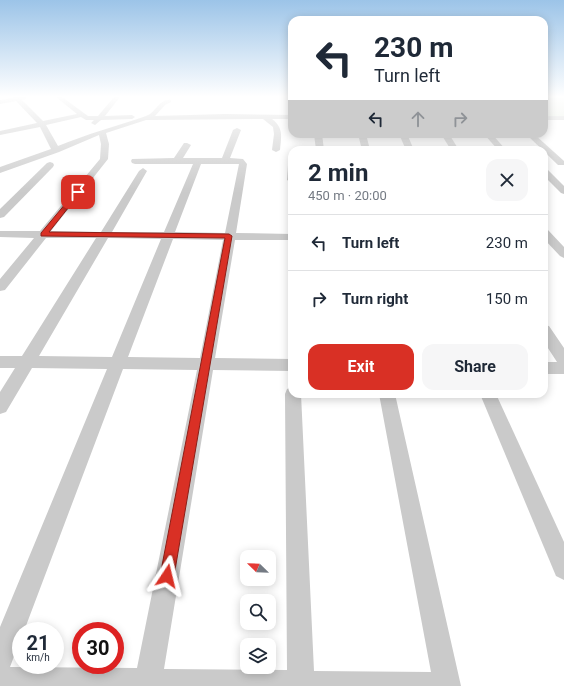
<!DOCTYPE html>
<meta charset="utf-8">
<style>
body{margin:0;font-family:Roboto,sans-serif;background:#f6f6f7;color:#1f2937;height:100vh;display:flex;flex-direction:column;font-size:15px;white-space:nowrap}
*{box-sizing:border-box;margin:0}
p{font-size:13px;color:#747a83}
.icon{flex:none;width:22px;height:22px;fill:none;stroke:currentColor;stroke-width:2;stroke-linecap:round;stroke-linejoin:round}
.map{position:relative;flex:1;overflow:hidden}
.sheet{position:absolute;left:288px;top:146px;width:260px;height:252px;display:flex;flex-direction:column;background:#fff;border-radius:12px;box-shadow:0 2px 10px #0003}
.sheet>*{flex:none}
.banner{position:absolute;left:288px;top:16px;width:260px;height:122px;border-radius:12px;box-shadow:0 2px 10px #0003;background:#fff;color:#1f2937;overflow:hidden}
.needle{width:26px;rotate:293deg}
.buttons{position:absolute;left:240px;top:550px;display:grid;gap:8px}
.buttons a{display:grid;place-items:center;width:36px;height:36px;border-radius:8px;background:#fff;box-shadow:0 2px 10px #0003;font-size:20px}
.speed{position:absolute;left:12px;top:622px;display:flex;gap:8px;font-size:20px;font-weight:700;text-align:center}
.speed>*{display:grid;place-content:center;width:52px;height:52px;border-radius:50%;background:#fff;box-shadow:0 2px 10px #0003;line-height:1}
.speed small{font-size:10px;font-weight:400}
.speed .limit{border:6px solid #d22;background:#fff;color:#111}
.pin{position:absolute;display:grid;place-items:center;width:34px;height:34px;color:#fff;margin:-17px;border-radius:8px;box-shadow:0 2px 6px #0006}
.me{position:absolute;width:44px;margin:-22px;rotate:10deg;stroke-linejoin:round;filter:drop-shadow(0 0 3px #0008)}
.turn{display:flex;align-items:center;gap:14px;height:84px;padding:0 20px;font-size:18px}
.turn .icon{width:52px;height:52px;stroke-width:2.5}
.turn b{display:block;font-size:28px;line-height:34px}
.lanes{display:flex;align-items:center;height:38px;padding:0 20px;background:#0003;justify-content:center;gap:20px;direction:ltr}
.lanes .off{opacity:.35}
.round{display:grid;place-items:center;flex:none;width:42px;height:42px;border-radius:12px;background:#f6f6f7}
.head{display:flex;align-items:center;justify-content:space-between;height:68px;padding:0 20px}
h1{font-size:24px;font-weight:700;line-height:30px}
.cta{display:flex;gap:8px;margin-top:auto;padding:8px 20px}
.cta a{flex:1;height:46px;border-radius:12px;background:#d93025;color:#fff;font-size:16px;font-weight:700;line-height:46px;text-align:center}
.cta a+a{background:#f6f6f7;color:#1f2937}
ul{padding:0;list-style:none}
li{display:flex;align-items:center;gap:12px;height:56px;padding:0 20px;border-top:1px solid #e0e1e3}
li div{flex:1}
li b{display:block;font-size:15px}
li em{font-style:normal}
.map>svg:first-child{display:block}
.green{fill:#e3e9dc}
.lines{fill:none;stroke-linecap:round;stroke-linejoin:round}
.minor{fill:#cacaca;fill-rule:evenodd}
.route{fill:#d93025;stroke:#8d1f18}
</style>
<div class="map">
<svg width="564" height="686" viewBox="0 0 564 686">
<rect width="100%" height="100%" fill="#fff"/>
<rect class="green" x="544" y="97" width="20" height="22"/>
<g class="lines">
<g class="minor">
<path d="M 12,97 L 26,97 L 26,99 L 22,100 L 43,121 L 77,114 L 56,97 L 62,97 L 88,116 L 98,116 L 114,97 L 120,97 L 105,116 L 132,115 L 135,117 L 132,119 L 101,120 L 95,125 L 91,123 L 94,120 L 86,120 L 81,117 L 46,125 L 58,146 C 87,134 117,126 146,116 C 156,113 159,98 171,100 L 171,102 L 165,105 L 155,116 L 225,114 L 292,115 L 292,119 L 272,119 C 284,128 281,137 280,150 L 276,152 L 272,150 L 274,134 L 273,127 L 263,119 L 146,120 L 106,133 L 109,144 L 108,159 L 51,231 L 101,232 L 139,171 L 143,168 L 147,171 L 112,232 L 164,232 L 193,164 L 135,164 L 132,163 L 131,161 L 132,159 L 174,158 L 184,143 L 187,143 L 191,145 L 183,158 L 222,158 L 233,130 L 237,128 L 241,130 L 230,158 L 243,159 L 247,164 L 236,233 L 292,234 L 292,240 L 235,240 L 215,358 L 292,359 L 292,371 L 213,370 L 164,669 L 287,670 L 285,394 L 287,389 L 292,387 L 292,394 L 301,394 L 314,671 L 431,672 L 379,394 L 395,394 L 461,686 L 0,686 L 0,627 L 107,369 L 32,368 L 6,412 L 0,414 L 0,392 L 15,368 L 0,368 L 0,356 L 22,356 L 96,238 L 46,238 L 5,290 L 0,291 L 0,279 L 34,238 L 0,237 L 0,231 L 40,231 L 100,159 L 101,144 L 99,135 L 59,152 L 0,173 L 0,167 L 51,149 L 40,127 L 0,135 L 0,131 L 37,123 L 16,101 L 0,104 L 0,100 L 13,98 ZM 201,164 L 239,164 L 225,233 L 175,232 ZM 108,238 L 161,239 L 112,357 L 39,356 ZM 173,239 L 223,240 L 200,358 L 128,357 ZM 123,369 L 197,370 L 137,668 L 10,667 L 21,638 L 21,631 L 24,631 Z"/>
<rect x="544" y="116" width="20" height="4"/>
<path d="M 314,134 L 322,134 L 324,150 L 316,150 Z"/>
<path d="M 358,134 L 366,134 L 370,150 L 362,150 Z"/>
<path d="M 399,134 L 407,134 L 414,150 L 406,150 Z"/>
<path d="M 441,134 L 449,134 L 459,150 L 451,150 Z"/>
<path d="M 484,134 L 492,134 L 506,150 L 498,150 Z"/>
<path d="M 526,134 L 534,134 L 564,161 L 564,165 L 558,165 Z"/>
<path d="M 50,162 L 53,163 L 54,165 L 53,167 L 4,217 L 0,218 L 0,209 L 47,163 Z"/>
<path d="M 292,162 L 292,183 L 287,180 L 288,165 Z"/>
<path d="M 544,168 L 547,169 L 564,186 L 564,194 L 561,193 L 544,176 Z"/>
<path d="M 544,229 L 548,230 L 564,247 L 564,258 L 560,256 L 544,239 Z"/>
<path d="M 544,325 L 549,326 L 564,348 L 564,374 L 544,374 L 544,362 L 557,362 L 544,342 Z"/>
<path d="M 480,394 L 496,394 L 564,542 L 564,580 L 556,576 Z"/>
</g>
</g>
<linearGradient id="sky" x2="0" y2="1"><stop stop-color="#9cc4e8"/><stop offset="0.5" stop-color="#fff"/><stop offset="1" stop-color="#fff" stop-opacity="0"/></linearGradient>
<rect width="564" height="193" fill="url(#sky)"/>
<path class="route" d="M 78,190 L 81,192 L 80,193 L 49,232 L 229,234 L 232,236 L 174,576 L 172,581 L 167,583 L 162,581 L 160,576 L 225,238 L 41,236 L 41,233 L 76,191 Z"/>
</svg>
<div class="buttons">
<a><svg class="needle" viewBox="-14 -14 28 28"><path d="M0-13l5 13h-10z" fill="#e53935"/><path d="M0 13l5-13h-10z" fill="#747a83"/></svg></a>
<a><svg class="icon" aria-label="search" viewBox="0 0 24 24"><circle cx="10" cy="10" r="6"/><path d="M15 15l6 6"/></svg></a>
<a><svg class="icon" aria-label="layers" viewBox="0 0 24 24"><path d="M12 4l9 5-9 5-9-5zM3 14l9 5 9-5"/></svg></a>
</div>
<div class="speed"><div>21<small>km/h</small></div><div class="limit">30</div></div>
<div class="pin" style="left:78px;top:192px;background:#d93025"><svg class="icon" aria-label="arrive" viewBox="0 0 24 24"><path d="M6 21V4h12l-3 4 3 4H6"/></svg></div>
<svg class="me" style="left:167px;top:576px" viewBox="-20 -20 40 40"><path d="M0-17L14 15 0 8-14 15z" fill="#d93025" stroke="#fff" stroke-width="4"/></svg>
<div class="banner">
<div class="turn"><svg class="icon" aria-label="left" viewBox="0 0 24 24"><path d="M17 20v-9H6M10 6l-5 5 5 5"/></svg><div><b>230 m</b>Turn left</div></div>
<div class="lanes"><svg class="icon" aria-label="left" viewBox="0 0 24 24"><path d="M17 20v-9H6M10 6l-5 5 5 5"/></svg><svg class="icon off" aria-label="ahead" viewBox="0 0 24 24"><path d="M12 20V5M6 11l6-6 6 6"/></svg><svg class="icon off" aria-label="right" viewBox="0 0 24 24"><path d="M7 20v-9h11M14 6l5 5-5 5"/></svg></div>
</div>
<section class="sheet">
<div class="head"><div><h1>2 min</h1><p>450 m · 20:00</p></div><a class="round"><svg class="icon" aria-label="close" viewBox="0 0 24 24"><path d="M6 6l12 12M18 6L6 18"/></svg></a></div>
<ul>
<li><svg class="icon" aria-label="left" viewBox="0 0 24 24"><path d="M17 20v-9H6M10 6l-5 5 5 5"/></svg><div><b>Turn left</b></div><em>230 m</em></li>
<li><svg class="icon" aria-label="right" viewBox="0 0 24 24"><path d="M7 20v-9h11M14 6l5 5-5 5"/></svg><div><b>Turn right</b></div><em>150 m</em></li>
</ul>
<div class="cta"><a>Exit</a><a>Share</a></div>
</section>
</div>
